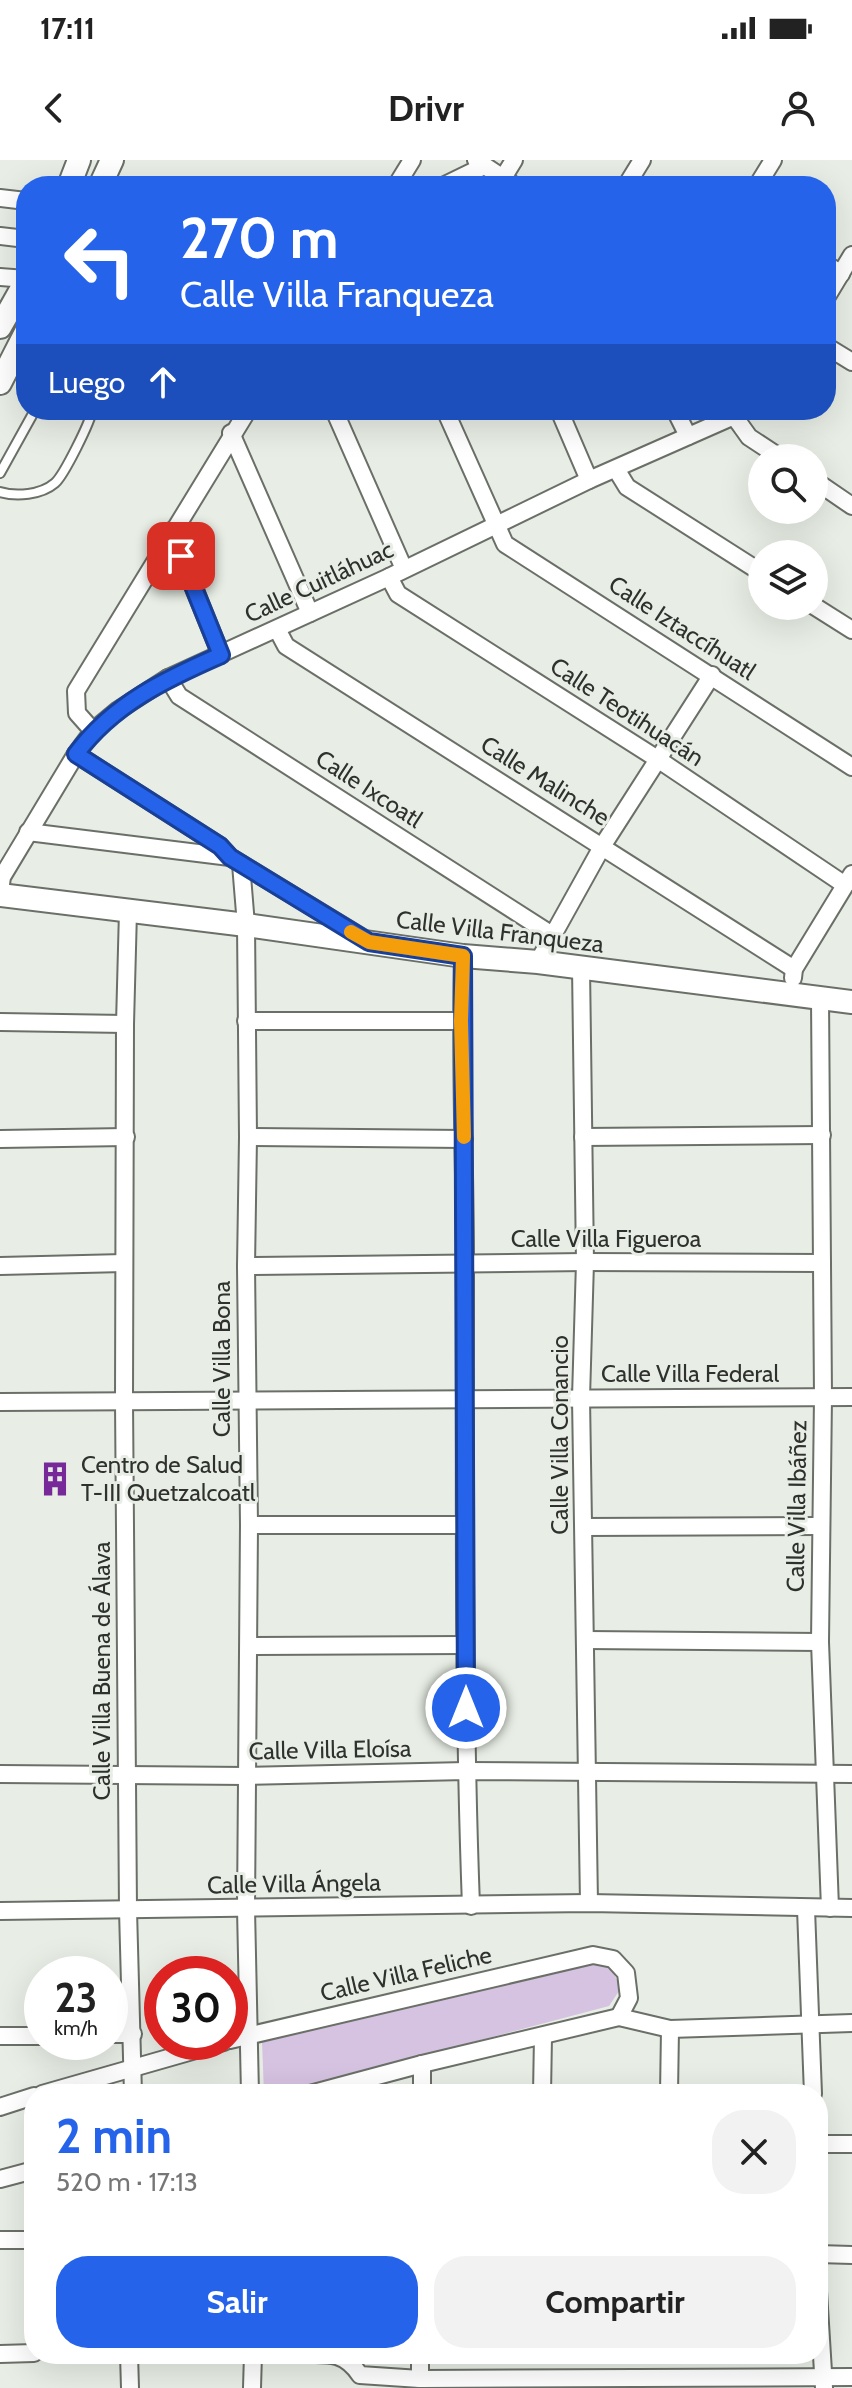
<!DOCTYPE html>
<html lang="es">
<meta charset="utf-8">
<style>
body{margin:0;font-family:Cabin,sans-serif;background:#f2f2f2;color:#222;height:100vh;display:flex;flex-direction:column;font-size:30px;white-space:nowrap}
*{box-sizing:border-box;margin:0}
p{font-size:26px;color:#767676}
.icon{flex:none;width:44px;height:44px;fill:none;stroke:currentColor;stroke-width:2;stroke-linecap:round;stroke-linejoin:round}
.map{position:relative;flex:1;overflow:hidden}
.sheet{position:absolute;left:24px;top:1924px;width:804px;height:280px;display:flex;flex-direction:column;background:#fff;border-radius:32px;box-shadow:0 8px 32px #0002}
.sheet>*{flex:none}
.banner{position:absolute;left:16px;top:16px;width:820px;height:244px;border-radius:32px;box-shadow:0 8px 32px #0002;background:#2563eb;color:#fff;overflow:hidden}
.buttons{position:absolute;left:748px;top:284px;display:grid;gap:16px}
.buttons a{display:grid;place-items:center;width:80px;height:80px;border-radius:50%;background:#fff;box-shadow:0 8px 32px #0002;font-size:40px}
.speed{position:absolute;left:24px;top:1796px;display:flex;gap:16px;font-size:40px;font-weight:700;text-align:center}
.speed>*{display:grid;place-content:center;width:104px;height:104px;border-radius:50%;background:#fff;box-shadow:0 8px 32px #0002;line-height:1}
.speed small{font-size:20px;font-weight:400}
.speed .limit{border:12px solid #d22;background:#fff;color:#111}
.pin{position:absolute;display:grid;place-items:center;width:68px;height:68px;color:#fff;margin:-34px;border-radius:16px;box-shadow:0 4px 12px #0006}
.me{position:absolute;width:88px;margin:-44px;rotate:0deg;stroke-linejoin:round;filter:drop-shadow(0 0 6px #0008)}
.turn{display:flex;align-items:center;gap:28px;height:168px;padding:0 32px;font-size:36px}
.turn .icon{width:104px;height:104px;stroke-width:2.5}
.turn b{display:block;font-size:56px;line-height:68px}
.then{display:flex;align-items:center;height:76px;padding:0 32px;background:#0003;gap:16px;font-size:30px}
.round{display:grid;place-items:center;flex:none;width:84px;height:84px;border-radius:32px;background:#f2f2f2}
.headline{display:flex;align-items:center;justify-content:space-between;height:136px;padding:0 32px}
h1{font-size:48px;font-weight:700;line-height:60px;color:#2563eb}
.action{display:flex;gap:16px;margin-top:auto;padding:16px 32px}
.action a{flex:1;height:92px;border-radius:32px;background:#2563eb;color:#fff;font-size:32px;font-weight:700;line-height:92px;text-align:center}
.action a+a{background:#f2f2f2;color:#222}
.status{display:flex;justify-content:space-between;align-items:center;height:56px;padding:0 40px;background:#fff;direction:ltr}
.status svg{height:22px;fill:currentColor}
header{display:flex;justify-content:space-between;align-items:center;height:104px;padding:0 32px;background:#fff;font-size:36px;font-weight:700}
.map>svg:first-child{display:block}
.green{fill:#d6c2e1}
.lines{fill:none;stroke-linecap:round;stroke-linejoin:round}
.lane-casing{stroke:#6a7067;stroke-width:12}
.street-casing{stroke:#6a7067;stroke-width:20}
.secondary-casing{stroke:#6a7067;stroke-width:26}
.lane{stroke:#fff;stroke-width:8}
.street{stroke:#fff;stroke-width:16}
.secondary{stroke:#fff;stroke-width:22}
.route-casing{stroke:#184099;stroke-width:20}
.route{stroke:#2563eb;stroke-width:14}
.slow{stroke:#f59e0b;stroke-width:14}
.labels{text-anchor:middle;stroke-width:6;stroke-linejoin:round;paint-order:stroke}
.street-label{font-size:24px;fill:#2e312d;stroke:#e8eee5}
.poi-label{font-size:24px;fill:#2e312d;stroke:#e8eee5;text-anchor:start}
</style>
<div class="status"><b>17:11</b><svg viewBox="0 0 49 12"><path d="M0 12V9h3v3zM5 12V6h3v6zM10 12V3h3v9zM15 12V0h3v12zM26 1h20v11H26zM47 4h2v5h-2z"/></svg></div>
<header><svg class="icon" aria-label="back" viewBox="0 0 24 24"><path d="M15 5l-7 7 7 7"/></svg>Drivr<svg class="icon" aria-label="person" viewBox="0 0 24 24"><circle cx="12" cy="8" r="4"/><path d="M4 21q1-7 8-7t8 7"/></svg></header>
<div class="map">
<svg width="852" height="2228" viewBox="0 0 852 2228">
<rect width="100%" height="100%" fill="#e8eee5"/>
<path class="green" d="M 592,1802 C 610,1806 617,1812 619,1831 L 609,1846 L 276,1934 L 264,1934 L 262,1881 Z"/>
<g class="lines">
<g class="lane-casing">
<g id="lane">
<path d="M 0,313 L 35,250"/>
<path d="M 0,332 C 16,337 41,335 55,323 C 64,315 91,261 92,250"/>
</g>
</g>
<g class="street-casing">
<g id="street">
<path d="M 476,0 L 515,26"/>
<path d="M 503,18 L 514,0"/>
<path d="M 396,26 L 412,0"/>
<path d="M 443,26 L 484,6"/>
<path d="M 626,26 L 642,0"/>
<path d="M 757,26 L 773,0"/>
<path d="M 0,38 L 26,41"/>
<path d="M 0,76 L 26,79"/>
<path d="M 826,104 L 841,114"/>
<path d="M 0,117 L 26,119"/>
<path d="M 826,138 L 852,95"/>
<path d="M 826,186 L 852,202"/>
<path d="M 334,250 L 404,409"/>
<path d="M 445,250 L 505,384 L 852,607"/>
<path d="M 559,250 L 589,320"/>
<path d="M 675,250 L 688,276"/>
<path d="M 734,256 L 749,277 L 781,298"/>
<path d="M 231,273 L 310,453"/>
<path d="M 616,309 L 627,327 L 762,413"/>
<path d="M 814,320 L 852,346"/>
<path d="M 171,371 L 221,495"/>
<path d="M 389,417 L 398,434 L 659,600 L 845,725"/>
<path d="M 814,446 L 852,470"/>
<path d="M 277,469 L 286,486 L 794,809"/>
<path d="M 168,518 L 179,536 L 552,775"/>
<path d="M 93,571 L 77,553 L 76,531 L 248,250"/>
<path d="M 76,594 L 220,686 L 230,697 L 363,778"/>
<path d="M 28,672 L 230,697"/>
<path d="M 241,704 L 246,765 L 248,977 L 246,1106 L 249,1365 L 246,1749 L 250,1934"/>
<path d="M 0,731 L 2,717 L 76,594 L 93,571 L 117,551 L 168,518 L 389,417 L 589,320 L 734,256 L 742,250"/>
<path d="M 128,751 L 125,864 L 124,1241 L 128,1750 L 133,1934"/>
<path d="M 463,796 C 460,899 465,1002 465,1105 C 465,1319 463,1532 471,1746"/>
<path d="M 538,802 L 603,685 L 712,515"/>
<path d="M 581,807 L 585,1102 L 581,1238 L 589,1743"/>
<path d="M 793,818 L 794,809 L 852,714"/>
<path d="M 820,838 L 823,1237 L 820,1482 L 830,1748"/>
<path d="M 246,861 L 461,861"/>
<path d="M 0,862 L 125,864"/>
<path d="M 248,977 L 464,979"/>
<path d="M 583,977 L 822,975"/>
<path d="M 0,979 L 126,977"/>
<path d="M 0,1106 L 124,1103"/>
<path d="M 246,1106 L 585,1102 L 822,1103"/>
<path d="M 0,1242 L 852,1237"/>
<path d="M 249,1365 L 463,1365"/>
<path d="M 584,1367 L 820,1366"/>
<path d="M 586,1480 L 820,1482"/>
<path d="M 249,1486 L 465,1485"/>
<path d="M 0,1614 L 247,1616 L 466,1611 L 852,1614"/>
<path d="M 806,1749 L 813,1934"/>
<path d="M 0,1751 L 589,1743 L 852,1748"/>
<path d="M 110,1874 L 133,1874"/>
<path d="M 0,1876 L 42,1876"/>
<path d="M 230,1880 L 593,1795 L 613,1799 L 626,1813 L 629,1838 L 619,1857"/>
<path d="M 42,1934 L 224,1882"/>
<path d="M 310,1934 L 422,1904 L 619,1857 L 670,1869 L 852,1863"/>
<path d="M 422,1934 L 422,1904"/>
<path d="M 542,1934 L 543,1876"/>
<path d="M 669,1934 L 670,1869"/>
<path d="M 0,1947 L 34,1936"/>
<path d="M 818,1984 L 852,1984"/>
<path d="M 0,2019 L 34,2010"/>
<path d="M 0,2080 L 34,2080"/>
<path d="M 818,2094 L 852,2095"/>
<path d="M 818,2131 L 824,2228"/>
<path d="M 0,2194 L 34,2193"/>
<path d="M 129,2194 L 130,2228"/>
<path d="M 294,2194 C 323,2195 342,2188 360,2215 L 420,2219 L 852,2217"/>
<path d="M 420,2219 L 420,2194"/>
<path d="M 252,2228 L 253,2194"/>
</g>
</g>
<g class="secondary-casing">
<g id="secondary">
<path d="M 69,26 L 79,0"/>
<path d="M 100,26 L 112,0"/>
<path d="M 0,167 L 26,121"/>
<path d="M 0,223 L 26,172"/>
<path d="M 0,735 L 246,765 L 463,796 L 538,802 L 852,842"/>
</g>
</g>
<use href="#lane" class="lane"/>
<use href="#street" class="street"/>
<use href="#secondary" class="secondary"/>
</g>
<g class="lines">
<g class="route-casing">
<path id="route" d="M 181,396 L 221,495 C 166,519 113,544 76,594 L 220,686 L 230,697 L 369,782 L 463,796 L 466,1548"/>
</g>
<use href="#route" class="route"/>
<path class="slow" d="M 351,772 L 369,782 L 463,796 L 461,861 L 464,977"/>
</g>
<defs>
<g id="building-bare" transform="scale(2.76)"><path d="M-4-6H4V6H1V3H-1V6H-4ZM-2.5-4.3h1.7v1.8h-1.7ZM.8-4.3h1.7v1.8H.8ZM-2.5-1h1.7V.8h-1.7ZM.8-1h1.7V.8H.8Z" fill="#77299a" stroke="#e8eee5" stroke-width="2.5" paint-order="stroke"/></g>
</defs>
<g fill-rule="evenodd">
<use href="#building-bare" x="55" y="1319"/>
</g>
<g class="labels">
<g class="street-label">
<text transform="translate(319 422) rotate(-25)" y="8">Calle Cuitláhuac</text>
<text transform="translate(682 468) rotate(33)" y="8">Calle Iztaccíhuatl</text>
<text transform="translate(627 552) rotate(33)" y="8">Calle Teotihuacán</text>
<text transform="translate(545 621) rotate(32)" y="8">Calle Malinche</text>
<text transform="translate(369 629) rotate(33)" y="8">Calle Ixcoatl</text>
<text transform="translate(500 772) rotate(7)" y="8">Calle Villa Franqueza</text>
<text x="606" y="1087">Calle Villa Figueroa</text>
<text transform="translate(222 1199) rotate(-90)" y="8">Calle Villa Bona</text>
<text x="690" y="1222">Calle Villa Federal</text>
<text transform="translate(560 1275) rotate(-90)" y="8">Calle Villa Conancio</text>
<text transform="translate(797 1346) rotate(-89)" y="8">Calle Villa Ibáñez</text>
<text transform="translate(102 1511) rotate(-90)" y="8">Calle Villa Buena de Álava</text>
<text transform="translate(330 1590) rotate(-1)" y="8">Calle Villa Eloísa</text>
<text transform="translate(294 1724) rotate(-1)" y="8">Calle Villa Ángela</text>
<text transform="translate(406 1814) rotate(-13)" y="8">Calle Villa Feliche</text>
</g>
<g class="poi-label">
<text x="81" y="1313">Centro de Salud<tspan x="81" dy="28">T-III Quetzalcoatl</tspan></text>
</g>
</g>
</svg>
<div class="buttons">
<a><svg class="icon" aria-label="search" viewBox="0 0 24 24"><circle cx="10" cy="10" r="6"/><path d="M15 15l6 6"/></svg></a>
<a><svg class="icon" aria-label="layers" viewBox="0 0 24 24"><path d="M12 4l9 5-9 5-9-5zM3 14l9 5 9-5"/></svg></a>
</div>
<div class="speed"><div>23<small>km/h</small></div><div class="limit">30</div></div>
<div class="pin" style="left:181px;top:396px;background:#d93025"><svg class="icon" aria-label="arrive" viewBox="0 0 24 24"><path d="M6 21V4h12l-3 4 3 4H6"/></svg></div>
<svg class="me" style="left:466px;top:1548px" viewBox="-20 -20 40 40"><circle r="17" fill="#2563eb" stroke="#fff" stroke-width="3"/><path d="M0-11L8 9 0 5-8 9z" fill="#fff"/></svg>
<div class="banner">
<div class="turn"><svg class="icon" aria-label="left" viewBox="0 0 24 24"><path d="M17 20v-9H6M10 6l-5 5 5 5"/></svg><div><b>270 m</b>Calle Villa Franqueza</div></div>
<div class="then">Luego<svg class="icon" aria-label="ahead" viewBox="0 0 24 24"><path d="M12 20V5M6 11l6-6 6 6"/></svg></div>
</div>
<section class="sheet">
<div class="headline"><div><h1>2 min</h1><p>520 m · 17:13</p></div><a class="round"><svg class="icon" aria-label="close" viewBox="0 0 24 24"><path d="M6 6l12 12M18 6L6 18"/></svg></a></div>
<div class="action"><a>Salir</a><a>Compartir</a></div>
</section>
</div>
